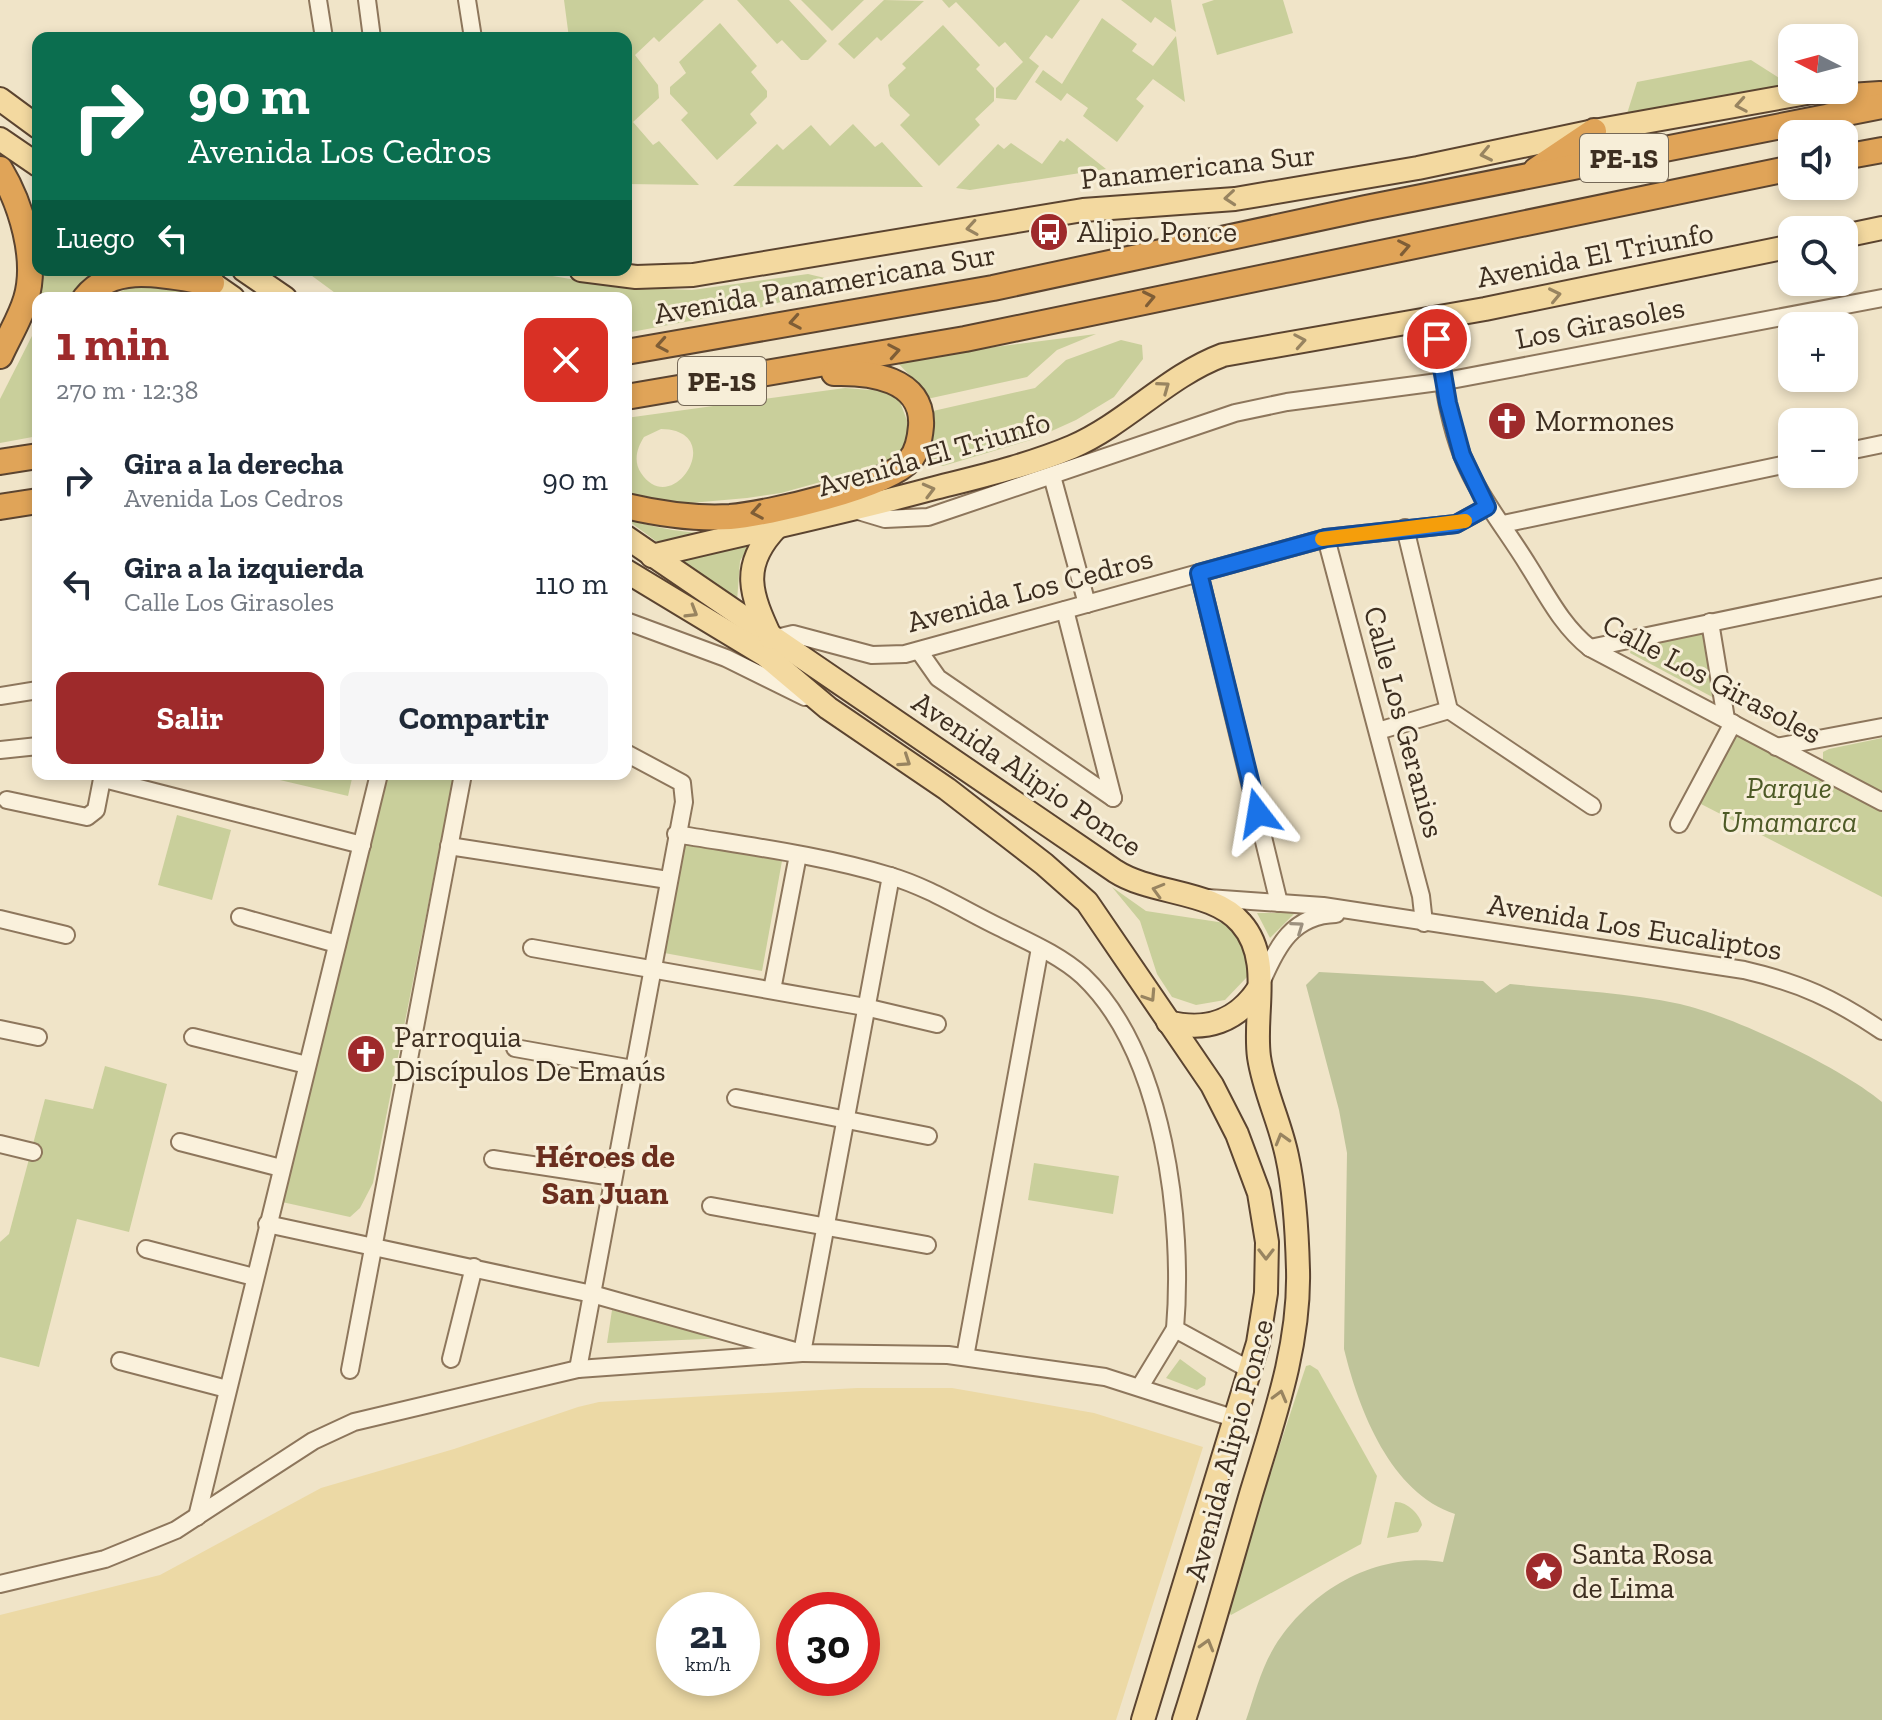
<!DOCTYPE html>
<html lang="es">
<meta charset="utf-8">
<style>
body{margin:0;font-family:"Zilla Slab",serif;background:#f6f6f7;color:#1f2937;height:100vh;display:flex;flex-direction:column;font-size:30px;white-space:nowrap}
*{box-sizing:border-box;margin:0}
p{font-size:26px;color:#747a83}
.icon{flex:none;width:44px;height:44px;fill:none;stroke:currentColor;stroke-width:2;stroke-linecap:round;stroke-linejoin:round}
.map{position:relative;flex:1;overflow:hidden}
.panel{position:absolute;left:32px;top:292px;width:600px;height:488px;display:flex;flex-direction:column;background:#fff;border-radius:16px;box-shadow:0 4px 12px #0003}
.panel>*{flex:none}
.hud{position:absolute;left:32px;top:32px;width:600px;height:244px;border-radius:16px;box-shadow:0 4px 12px #0003;background:#0b6e4f;color:#fff;overflow:hidden}
.needle{width:52px;rotate:276deg}
.tools{position:absolute;left:1778px;top:24px;display:grid;gap:16px}
.tools a{display:grid;place-items:center;width:80px;height:80px;border-radius:16px;background:#fff;box-shadow:0 4px 12px #0003;font-size:40px}
.speed{position:absolute;left:656px;top:1592px;display:flex;gap:16px;font-size:40px;font-weight:700;text-align:center}
.speed>*{display:grid;place-content:center;width:104px;height:104px;border-radius:50%;background:#fff;box-shadow:0 4px 12px #0003;line-height:1}
.speed small{font-size:20px;font-weight:400}
.speed .limit{border:12px solid #d22;background:#fff;color:#111}
.pin{position:absolute;display:grid;place-items:center;width:68px;height:68px;color:#fff;margin:-34px;border:4px solid #fff;border-radius:50%;box-shadow:0 2px 8px #0007}
.me{position:absolute;width:88px;margin:-44px;rotate:346deg;stroke-linejoin:round;filter:drop-shadow(0 0 6px #0008)}
.turn{display:flex;align-items:center;gap:28px;height:168px;padding:0 24px;font-size:36px}
.turn .icon{width:104px;height:104px;stroke-width:2.5}
.turn b{display:block;font-size:56px;line-height:68px}
.then{display:flex;align-items:center;height:76px;padding:0 24px;background:#0003;gap:16px;font-size:30px}
.round{display:grid;place-items:center;flex:none;width:84px;height:84px;border-radius:16px;background:#f6f6f7}
.headline{display:flex;align-items:center;justify-content:space-between;height:136px;padding:0 24px}
h1{font-size:48px;font-weight:700;line-height:60px;color:#9e2a2b}
.action{display:flex;gap:16px;margin-top:auto;padding:16px 24px}
.action a{flex:1;height:92px;border-radius:16px;background:#9e2a2b;color:#fff;font-size:32px;font-weight:700;line-height:92px;text-align:center}
.action a+a{background:#f6f6f7;color:#1f2937}
ul{padding:0;list-style:none}
li{display:flex;align-items:center;gap:24px;height:104px;padding:0 24px}
li div{flex:1}
li b{display:block;font-size:30px}
li em{font-style:normal}
.map>svg:first-child{display:block}
.green{fill:#c9cf9b;fill-rule:evenodd}
.sand{fill:#ecd9a5;fill-rule:evenodd}
.cemetery{fill:#bfc49a}
.lines{fill:none;stroke-linecap:round;stroke-linejoin:round}
.minor-casing{stroke:#8d765c;stroke-width:20}
.major-casing{stroke:#5b4430;stroke-width:26}
.highway-casing{stroke:#5b4430;stroke-width:28}
.minor{stroke:#faf1dc;stroke-width:16}
.major{stroke:#f3d9a0;stroke-width:22}
.highway{stroke:#e0a458;stroke-width:24}
.oneway{stroke:#988460}
.oneway2{stroke:#7e5d36}
.oneway3{stroke:#9c907e}
.route-casing{stroke:#114b97;stroke-width:20}
.route{stroke:#1a73e8;stroke-width:14}
.slow{stroke:#f59e0b;stroke-width:14}
.labels{text-anchor:middle;stroke-width:6;stroke-linejoin:round;paint-order:stroke}
.shield{fill:#f7eed8;stroke:#756857;stroke-width:2}
.shield-label{font-size:28px;font-weight:bold;fill:#3d2e20}
.street-label{font-size:30px;fill:#3d2e20;stroke:#f7eed8}
.poi-label{font-size:30px;fill:#3d2e20;stroke:#f7eed8;text-anchor:start}
.park-label{font-size:30px;font-style:italic;fill:#4d5a26;stroke:#f7eed8}
.neighbourhood-label{font-size:32px;font-weight:bold;fill:#6b2e1e;stroke:#f7eed8}
</style>
<div class="map">
<svg width="1882" height="1720" viewBox="0 0 1882 1720">
<rect width="100%" height="100%" fill="#f0e4c8"/>
<g class="green">
<path d="M 564,0 L 704,0 L 659,42 L 654,37 L 635,55 L 658,85 L 659,98 L 633,122 L 653,145 L 659,141 L 699,185 L 626,184 L 626,38 L 569,38 Z"/>
<path d="M 737,0 L 789,0 L 827,41 L 808,60 L 801,60 L 782,40 L 777,44 Z"/>
<path d="M 801,0 L 864,0 L 832,31 Z"/>
<path d="M 884,0 L 924,1 L 881,41 L 877,37 L 854,59 L 838,44 Z"/>
<path d="M 942,0 L 1080,0 L 1052,39 L 1046,35 L 1029,58 L 1039,66 L 1016,100 L 996,98 L 996,88 L 1023,62 L 1005,42 L 999,47 L 956,2 L 949,8 Z"/>
<path d="M 1121,0 L 1171,0 L 1176,32 L 1155,17 L 1151,23 Z"/>
<path d="M 1214,0 L 1283,0 L 1293,33 L 1217,55 L 1202,4 Z"/>
<path d="M 1102,18 L 1137,44 L 1132,51 L 1153,66 L 1176,36 L 1185,102 L 1153,79 L 1136,99 L 1144,106 L 1117,142 L 1083,116 L 1088,108 L 1067,93 L 1061,101 L 1035,82 L 1043,70 L 1062,84 Z"/>
<path d="M 720,23 L 757,66 L 751,72 L 767,91 L 767,97 L 750,114 L 757,123 L 717,160 L 681,120 L 688,113 L 670,94 L 670,87 L 686,73 L 679,62 Z"/>
<path d="M 943,25 L 980,65 L 976,69 L 994,88 L 994,101 L 975,119 L 980,125 L 939,166 L 900,125 L 910,115 L 890,96 L 888,85 L 906,68 L 902,64 Z"/>
<path d="M 1751,60 L 1790,85 L 1626,117 L 1637,82 Z"/>
<path d="M 853,124 L 875,147 L 882,142 L 923,187 L 733,186 L 777,144 L 783,150 L 811,125 L 830,146 Z"/>
<path d="M 1067,138 L 1106,169 L 970,190 L 956,188 L 998,144 L 1004,149 L 1011,143 L 1042,164 L 1060,140 L 1064,142 Z"/>
<path d="M 42,270 L 110,270 L 78,298 L 40,298 Z"/>
<path d="M 304,270 L 516,270 L 619,287 L 692,290 L 808,274 L 850,284 L 754,309 L 626,333 L 626,298 L 342,298 Z"/>
<path d="M 167,281 L 193,298 L 106,298 L 140,283 Z"/>
<path d="M 38,324 L 38,436 L 0,443 L 0,399 Z"/>
<path d="M 1096,334 L 1057,350 L 1027,377 L 927,399 L 917,383 L 895,360 Z"/>
<path d="M 1121,340 L 1142,345 L 1143,359 L 1114,397 L 1076,420 L 1034,439 L 943,466 L 929,463 L 933,411 L 1035,388 L 1066,360 Z"/>
<path d="M 845,388 L 884,391 L 899,399 L 910,429 L 907,442 L 894,459 L 878,466 L 781,493 L 747,498 L 679,504 L 626,496 L 626,418 ZM 661,429 C 729,430 673,521 641,473 C 633,461 637,448 644,437 Z"/>
<path d="M 626,519 C 647,525 667,530 689,532 C 713,535 728,531 753,538 L 740,561 L 737,601 Z"/>
<path d="M 1701,632 L 1707,633 L 1716,699 L 1630,653 L 1632,645 Z"/>
<path d="M 1735,733 L 1882,808 L 1882,897 L 1699,803 Z"/>
<path d="M 1882,738 L 1882,793 L 1823,763 L 1823,752 L 1829,749 Z"/>
<path d="M 268,774 L 353,774 L 348,796 L 267,777 Z"/>
<path d="M 383,774 L 454,774 L 373,1183 L 360,1208 L 350,1217 L 282,1202 Z"/>
<path d="M 177,815 L 231,830 L 212,900 L 158,885 Z"/>
<path d="M 679,842 L 782,861 L 762,971 L 659,952 Z"/>
<path d="M 1112,887 L 1146,911 L 1225,923 L 1248,948 L 1247,977 L 1225,1000 L 1196,1005 L 1172,997 L 1157,974 L 1140,921 Z"/>
<path d="M 1257,913 L 1295,913 L 1270,938 Z"/>
<path d="M 105,1066 L 167,1084 L 129,1232 L 77,1219 L 39,1367 L 0,1357 L 0,1242 L 9,1234 L 45,1099 L 93,1109 Z"/>
<path d="M 1034,1163 L 1119,1176 L 1113,1214 L 1028,1200 Z"/>
<path d="M 612,1310 L 731,1338 L 607,1343 Z"/>
<path d="M 1180,1359 L 1206,1378 L 1205,1385 L 1197,1390 L 1166,1378 Z"/>
<path d="M 1310,1365 L 1318,1370 L 1377,1476 L 1361,1544 L 1231,1615 L 1226,1608 L 1306,1366 Z"/>
<path d="M 1395,1502 C 1406,1501 1420,1514 1422,1525 L 1418,1532 L 1387,1538 Z"/>
</g>
<path class="sand" d="M 857,1388 L 952,1388 L 1094,1413 L 1203,1447 L 1116,1720 L 0,1720 L 0,1615 L 160,1575 L 321,1488 L 454,1449 L 578,1407 L 599,1402 ZM 742,1610 L 742,1678 L 674,1678 L 674,1610 ZM 862,1610 L 862,1678 L 794,1678 L 794,1610 Z"/>
<path class="cemetery" d="M 1319,972 L 1483,981 L 1496,993 L 1510,984 C 1566,990 1625,992 1680,1004 C 1733,1016 1840,1067 1882,1102 L 1882,1720 L 1246,1720 C 1254,1697 1260,1672 1272,1651 C 1306,1592 1375,1551 1443,1562 L 1455,1514 C 1391,1493 1359,1411 1344,1349 L 1347,1153 L 1339,1110 L 1306,985 Z"/>
<g class="lines">
<g class="minor-casing">
<g id="minor">
<path d="M 318,0 L 324,38"/>
<path d="M 367,0 L 372,38"/>
<path d="M 467,0 L 473,38"/>
<path d="M 1432,318 C 1442,363 1445,412 1462,455 C 1478,496 1506,529 1528,565 C 1547,595 1562,626 1590,648 L 1882,802"/>
<path d="M 1844,452 L 1882,444"/>
<path d="M 1052,476 L 1087,604"/>
<path d="M 855,510 L 885,519 L 928,517 L 1235,413 L 1287,402 L 1446,381 L 1882,298"/>
<path d="M 1503,524 L 1792,463"/>
<path d="M 1405,528 L 1449,710 L 1592,806"/>
<path d="M 1326,538 L 1421,896 L 1424,923"/>
<path d="M 1199,573 L 1279,903"/>
<path d="M 1065,610 L 1113,798"/>
<path d="M 626,621 L 726,658 L 805,697"/>
<path d="M 1710,622 L 1726,719"/>
<path d="M 772,639 L 793,634 L 872,655 L 905,654 L 1326,538 L 1456,524 L 1487,507"/>
<path d="M 1590,648 L 1882,587"/>
<path d="M 919,651 L 938,678 L 1113,798"/>
<path d="M 0,696 L 38,690"/>
<path d="M 1378,731 L 1449,710"/>
<path d="M 1776,747 L 1882,727"/>
<path d="M 0,750 L 38,746"/>
<path d="M 104,779 L 362,845"/>
<path d="M 7,800 L 87,817 L 96,810 L 103,774"/>
<path d="M 1679,824 L 1733,723"/>
<path d="M 676,834 C 747,846 821,855 890,876 C 928,887 964,910 999,927 C 1027,941 1060,955 1083,976 C 1165,1054 1184,1223 1175,1329 L 1252,1371"/>
<path d="M 449,846 L 668,880"/>
<path d="M 1208,898 L 1323,906 L 1744,970 C 1800,983 1835,999 1882,1031"/>
<path d="M 240,917 L 337,944"/>
<path d="M 0,919 L 66,935"/>
<path d="M 532,948 L 865,1007 L 937,1024"/>
<path d="M 1262,981 C 1277,946 1293,915 1336,914"/>
<path d="M 772,990 L 798,855"/>
<path d="M 0,1029 L 38,1037"/>
<path d="M 193,1037 L 307,1065"/>
<path d="M 515,1048 L 633,1069"/>
<path d="M 736,1098 L 928,1136"/>
<path d="M 180,1142 L 281,1168"/>
<path d="M 0,1144 L 33,1152"/>
<path d="M 493,1159 L 613,1177"/>
<path d="M 711,1206 L 927,1245"/>
<path d="M 267,1224 L 592,1294 L 802,1353 L 948,1355 L 1105,1377 L 1236,1419"/>
<path d="M 146,1249 L 254,1277"/>
<path d="M 965,1357 L 1040,948"/>
<path d="M 451,1359 L 474,1267"/>
<path d="M 120,1361 L 227,1389"/>
<path d="M 578,1369 L 684,802 L 682,783 L 626,753"/>
<path d="M 350,1370 L 463,774"/>
<path d="M 1141,1385 L 1175,1329"/>
<path d="M 197,1517 L 379,774"/>
<path d="M 0,1584 L 105,1559 L 176,1530 L 313,1441 L 354,1422 L 578,1369 L 802,1353 L 891,876"/>
</g>
</g>
<g class="major-casing">
<g id="major">
<path d="M 0,99 L 38,127"/>
<path d="M 0,139 L 38,165"/>
<path d="M 1844,236 L 1882,228"/>
<path d="M 244,270 L 285,298"/>
<path d="M 581,270 L 636,277 L 693,275 L 1083,210 L 1235,199 L 1418,168 L 1594,131 L 1818,91"/>
<path d="M 197,273 L 233,298"/>
<path d="M 626,537 L 1115,871 C 1152,895 1213,890 1241,923 C 1273,959 1253,1013 1259,1057 C 1264,1091 1280,1122 1287,1156 C 1295,1192 1297,1232 1298,1270 C 1300,1347 1273,1421 1251,1494 C 1229,1569 1208,1645 1184,1720"/>
<path d="M 652,556 C 745,533 839,514 931,489 C 978,477 1027,466 1072,447 C 1127,423 1167,376 1223,355 L 1485,309 L 1792,246"/>
<path d="M 626,571 L 765,655 L 828,708 L 947,789 L 1044,864 L 1087,902 L 1212,1085 L 1237,1134 L 1259,1193 L 1267,1242 L 1266,1293 L 1258,1343 L 1143,1720"/>
<path d="M 771,638 C 751,595 739,566 777,527"/>
<path d="M 1168,1022 C 1206,1032 1237,1022 1259,988"/>
</g>
</g>
<g class="highway-casing">
<g id="highway">
<path d="M 1818,91 L 1850,96 L 1880,94"/>
<path d="M 1844,157 L 1882,150"/>
<path d="M 0,169 C 21,204 38,259 26,299 C 20,319 8,338 0,356"/>
<path d="M 1536,170 L 1594,131"/>
<path d="M 85,298 C 116,260 170,277 212,283"/>
<path d="M 626,352 L 993,288 L 1366,208 L 1882,106"/>
<path d="M 626,397 L 965,339 L 1792,168"/>
<path d="M 0,462 L 38,456"/>
<path d="M 626,506 C 660,514 695,519 730,517 C 767,514 886,487 910,460 C 918,451 920,438 921,426 C 924,378 869,372 834,373"/>
<path d="M 0,507 L 38,501"/>
</g>
</g>
<use href="#minor" class="minor"/>
<use href="#major" class="major"/>
<use href="#highway" class="highway"/>
</g>
<defs><path id="oneway-chevron" d="M-2-3.5L2.5 0L-2 3.5" fill="none" stroke-width="1.6" stroke-linecap="round" stroke-linejoin="round" transform="scale(2)"/></defs>
<g class="oneway">
<use href="#oneway-chevron" transform="translate(1741 105) rotate(170)"/>
<use href="#oneway-chevron" transform="translate(1486 154) rotate(168)"/>
<use href="#oneway-chevron" transform="translate(1230 198) rotate(175)"/>
<use href="#oneway-chevron" transform="translate(972 228) rotate(171)"/>
<use href="#oneway-chevron" transform="translate(1555 295) rotate(-12)"/>
<use href="#oneway-chevron" transform="translate(1300 341) rotate(-10)"/>
<use href="#oneway-chevron" transform="translate(1164 387) rotate(-36)"/>
<use href="#oneway-chevron" transform="translate(929 490) rotate(-15)"/>
<use href="#oneway-chevron" transform="translate(692 612) rotate(31)"/>
<use href="#oneway-chevron" transform="translate(905 761) rotate(34)"/>
<use href="#oneway-chevron" transform="translate(1158 890) rotate(-164)"/>
<use href="#oneway-chevron" transform="translate(1150 996) rotate(57)"/>
<use href="#oneway-chevron" transform="translate(1282 1139) rotate(-106)"/>
<use href="#oneway-chevron" transform="translate(1266 1254) rotate(90)"/>
<use href="#oneway-chevron" transform="translate(1280 1396) rotate(-75)"/>
<use href="#oneway-chevron" transform="translate(1207 1645) rotate(-74)"/>
</g>
<g class="oneway2">
<use href="#oneway-chevron" transform="translate(1404 247) rotate(-11)"/>
<use href="#oneway-chevron" transform="translate(1149 298) rotate(-12)"/>
<use href="#oneway-chevron" transform="translate(795 322) rotate(170)"/>
<use href="#oneway-chevron" transform="translate(662 345) rotate(170)"/>
<use href="#oneway-chevron" transform="translate(894 351) rotate(-10)"/>
<use href="#oneway-chevron" transform="translate(757 512) rotate(170)"/>
</g>
<use class="oneway3" href="#oneway-chevron" transform="translate(1298 927) rotate(-35)"/>
<g class="lines">
<g class="route-casing">
<path id="route" d="M 1258,813 L 1199,573 L 1326,538 L 1456,524 L 1487,507 L 1462,455 L 1448,403 L 1437,339"/>
</g>
<use href="#route" class="route"/>
<path class="slow" d="M 1322,539 L 1465,521"/>
</g>
<defs>
<g id="bus-disc" transform="scale(2)"><circle r="9.5" fill="#9e2a2b" stroke="#f7eed8"/><path d="M-5-6H5V4H4V6H2V4H-2V6H-4V4H-5ZM-3.5-4V0h7V-4ZM-3.5 1.2v1.5H-2V1.2ZM2 1.2v1.5H3.5V1.2Z" fill="#fff"/></g>
<g id="church-disc" transform="scale(2)"><circle r="9.5" fill="#9e2a2b" stroke="#f7eed8"/><path d="M-1.2-6h2.4v3.5h3.3v2.4h-3.3V6h-2.4V-.1h-3.3v-2.4h3.3Z" fill="#fff"/></g>
<g id="sight-disc" transform="scale(2)"><circle r="9.5" fill="#9e2a2b" stroke="#f7eed8"/><path d="M0-6L1.8-2.2L6-1.7L2.9 1.2L3.7 5.4L0 3.3L-3.7 5.4L-2.9 1.2L-6-1.7L-1.8-2.2Z" fill="#fff"/></g>
</defs>
<g fill-rule="evenodd">
<use href="#bus-disc" x="1049" y="232"/>
<use href="#church-disc" x="1507" y="421"/>
<use href="#church-disc" x="366" y="1054"/>
<use href="#sight-disc" x="1544" y="1571"/>
</g>
<g class="labels">
<g class="shield">
<rect x="1580" y="134" width="88" height="48" rx="6"/>
<rect x="678" y="357" width="88" height="48" rx="6"/>
</g>
<g class="shield-label">
<text x="1624" y="168">PE-1S</text>
<text x="722" y="391">PE-1S</text>
</g>
<g class="street-label">
<text transform="translate(1198 167) rotate(-6)" y="10">Panamericana Sur</text>
<text transform="translate(1595 255) rotate(-11)" y="10">Avenida El Triunfo</text>
<text transform="translate(825 284) rotate(-10)" y="10">Avenida Panamericana Sur</text>
<text transform="translate(1600 323) rotate(-11)" y="10">Los Girasoles</text>
<text transform="translate(934 454) rotate(-16)" y="10">Avenida El Triunfo</text>
<text transform="translate(1030 590) rotate(-15)" y="10">Avenida Los Cedros</text>
<text transform="translate(1712 679) rotate(28)" y="10">Calle Los Girasoles</text>
<text transform="translate(1404 722) rotate(75)" y="10">Calle Los Geranios</text>
<text transform="translate(1027 774) rotate(34)" y="10">Avenida Alipio Ponce</text>
<text transform="translate(1635 927) rotate(9)" y="10">Avenida Los Eucaliptos</text>
<text transform="translate(1229 1450) rotate(-75)" y="10">Avenida Alipio Ponce</text>
</g>
<g class="poi-label">
<text x="1077" y="242">Alipio Ponce</text>
<text x="1535" y="431">Mormones</text>
<text x="394" y="1047">Parroquia<tspan x="394" dy="34">Discípulos De Emaús</tspan></text>
<text x="1572" y="1564">Santa Rosa<tspan x="1572" dy="34">de Lima</tspan></text>
</g>
<g class="park-label">
<text x="1789" y="798">Parque<tspan x="1789" dy="34">Umamarca</tspan></text>
</g>
<g class="neighbourhood-label">
<text x="605" y="1167">Héroes de<tspan x="605" dy="37">San Juan</tspan></text>
</g>
</g>
</svg>
<div class="tools">
<a><svg class="needle" viewBox="-14 -14 28 28"><path d="M0-13l5 13h-10z" fill="#e53935"/><path d="M0 13l5-13h-10z" fill="#747a83"/></svg></a>
<a><svg class="icon" aria-label="sound" viewBox="0 0 24 24"><path d="M4 9h4l5-4v14l-5-4H4zM17 9q2 3 0 6"/></svg></a>
<a><svg class="icon" aria-label="search" viewBox="0 0 24 24"><circle cx="10" cy="10" r="6"/><path d="M15 15l6 6"/></svg></a>
<a>+</a>
<a>−</a>
</div>
<div class="speed"><div>21<small>km/h</small></div><div class="limit">30</div></div>
<div class="pin" style="left:1437px;top:339px;background:#d93025"><svg class="icon" aria-label="arrive" viewBox="0 0 24 24"><path d="M6 21V4h12l-3 4 3 4H6"/></svg></div>
<svg class="me" style="left:1258px;top:813px" viewBox="-20 -20 40 40"><path d="M0-17L14 15 0 8-14 15z" fill="#1a73e8" stroke="#fff" stroke-width="4"/></svg>
<div class="hud">
<div class="turn"><svg class="icon" aria-label="right" viewBox="0 0 24 24"><path d="M7 20v-9h11M14 6l5 5-5 5"/></svg><div><b>90 m</b>Avenida Los Cedros</div></div>
<div class="then">Luego<svg class="icon" aria-label="left" viewBox="0 0 24 24"><path d="M17 20v-9H6M10 6l-5 5 5 5"/></svg></div>
</div>
<section class="panel">
<div class="headline"><div><h1>1 min</h1><p>270 m · 12:38</p></div><a class="round" style="background:#d93025;color:#fff"><svg class="icon" aria-label="close" viewBox="0 0 24 24"><path d="M6 6l12 12M18 6L6 18"/></svg></a></div>
<ul>
<li><svg class="icon" aria-label="right" viewBox="0 0 24 24"><path d="M7 20v-9h11M14 6l5 5-5 5"/></svg><div><b>Gira a la derecha</b><p>Avenida Los Cedros</p></div><em>90 m</em></li>
<li><svg class="icon" aria-label="left" viewBox="0 0 24 24"><path d="M17 20v-9H6M10 6l-5 5 5 5"/></svg><div><b>Gira a la izquierda</b><p>Calle Los Girasoles</p></div><em>110 m</em></li>
</ul>
<div class="action"><a>Salir</a><a>Compartir</a></div>
</section>
</div>
